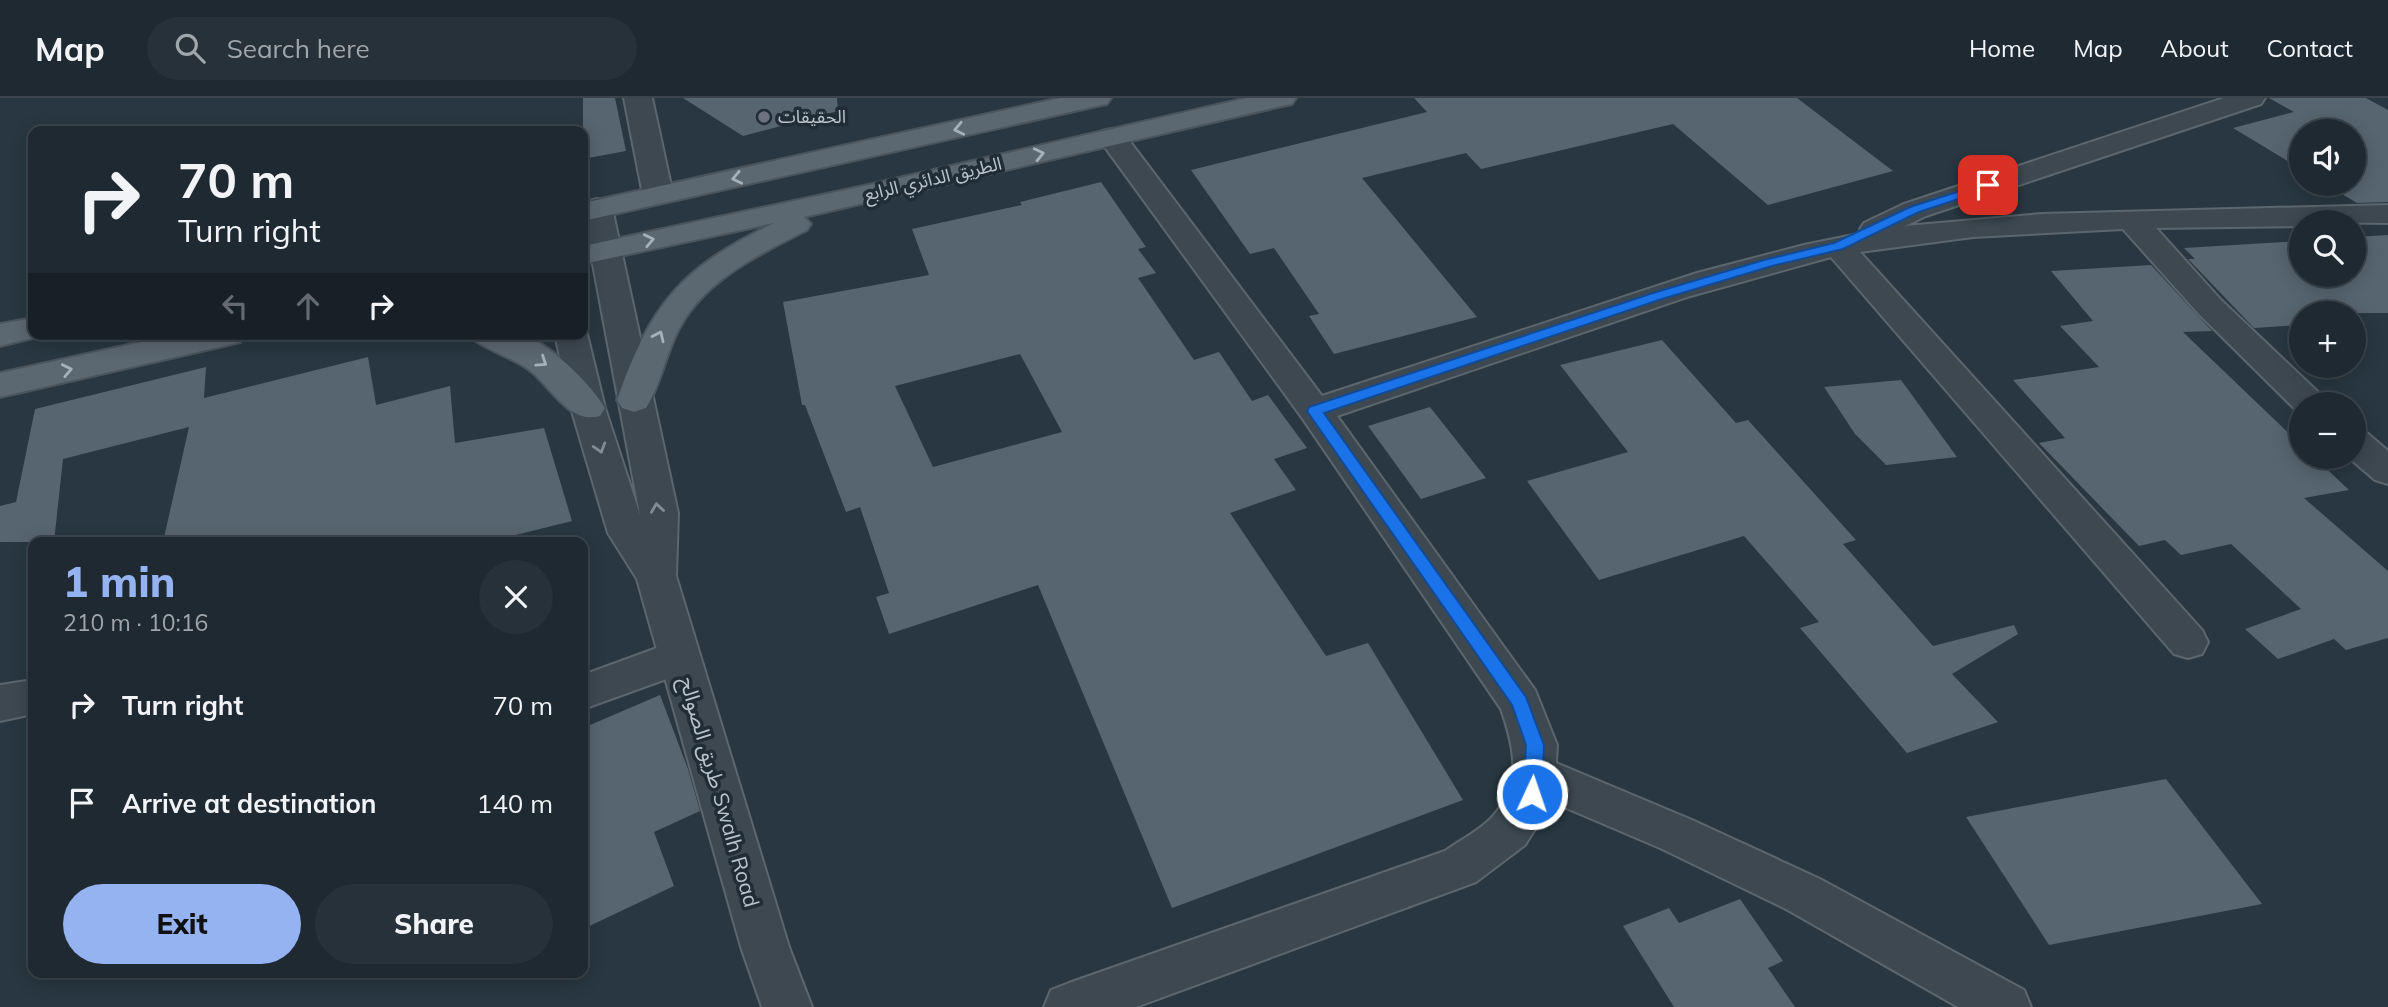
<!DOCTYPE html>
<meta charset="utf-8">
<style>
body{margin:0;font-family:Mulish,"Noto Sans Arabic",sans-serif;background:#263139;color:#f1f3f6;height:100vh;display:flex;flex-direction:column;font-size:26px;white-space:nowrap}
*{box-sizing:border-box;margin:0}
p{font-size:23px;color:#a1a6ab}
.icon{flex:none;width:38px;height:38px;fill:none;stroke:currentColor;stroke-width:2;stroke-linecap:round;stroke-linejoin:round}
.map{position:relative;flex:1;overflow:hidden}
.panel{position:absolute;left:28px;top:439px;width:560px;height:441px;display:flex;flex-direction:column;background:#1e2931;border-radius:14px;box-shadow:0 4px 18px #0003,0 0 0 2px #3c454d}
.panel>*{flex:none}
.guide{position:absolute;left:28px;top:28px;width:560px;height:214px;border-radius:14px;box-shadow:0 4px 18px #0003,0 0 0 2px #3c454d;background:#1e2931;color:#f1f3f6;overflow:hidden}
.buttons{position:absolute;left:2289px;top:21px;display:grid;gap:14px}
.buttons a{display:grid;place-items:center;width:77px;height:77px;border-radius:50%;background:#1e2931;box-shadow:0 4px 18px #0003,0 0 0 2px #3c454d;font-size:35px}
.pin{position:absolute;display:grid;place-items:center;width:60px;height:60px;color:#fff;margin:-30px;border-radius:14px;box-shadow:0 4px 10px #0006}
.me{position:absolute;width:77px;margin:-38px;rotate:3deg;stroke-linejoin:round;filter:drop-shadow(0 0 5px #0008)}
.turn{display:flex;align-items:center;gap:24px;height:147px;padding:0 35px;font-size:32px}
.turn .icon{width:91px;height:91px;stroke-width:2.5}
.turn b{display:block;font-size:49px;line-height:60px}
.lanes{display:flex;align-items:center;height:66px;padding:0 35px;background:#0003;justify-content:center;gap:35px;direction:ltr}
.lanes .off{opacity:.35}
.round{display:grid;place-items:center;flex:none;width:74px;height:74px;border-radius:37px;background:#263139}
.headline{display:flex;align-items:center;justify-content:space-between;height:119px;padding:0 35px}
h1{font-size:42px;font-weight:800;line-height:52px;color:#95b2f1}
.action{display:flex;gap:14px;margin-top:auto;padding:14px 35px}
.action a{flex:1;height:80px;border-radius:42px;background:#95b2f1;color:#111;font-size:28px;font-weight:800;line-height:80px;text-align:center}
.action a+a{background:#263139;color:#f1f3f6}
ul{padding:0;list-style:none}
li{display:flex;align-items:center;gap:21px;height:98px;padding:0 35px}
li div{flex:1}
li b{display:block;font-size:26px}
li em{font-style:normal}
header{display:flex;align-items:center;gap:42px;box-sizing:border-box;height:98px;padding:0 35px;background:#1e2931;border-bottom:2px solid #3c454d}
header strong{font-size:33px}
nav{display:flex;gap:38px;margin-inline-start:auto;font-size:24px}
.search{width:490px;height:63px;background:#263139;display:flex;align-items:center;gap:18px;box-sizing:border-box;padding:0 24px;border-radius:38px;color:#a1a6ab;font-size:26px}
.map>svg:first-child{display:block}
.building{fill:#576570;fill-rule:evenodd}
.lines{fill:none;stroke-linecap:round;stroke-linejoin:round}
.minor-casing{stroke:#5b666e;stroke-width:4}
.tertiary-casing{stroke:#5b666e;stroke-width:4}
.primary-casing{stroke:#49545d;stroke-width:4}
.minor{fill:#3d4851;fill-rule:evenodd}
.tertiary{fill:#3d4851;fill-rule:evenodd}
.primary{fill:#5b6771;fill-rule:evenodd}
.oneway{stroke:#a7b1b9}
.oneway2{stroke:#828c94}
.route{fill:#1a73e8;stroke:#114b97;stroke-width:2}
.worship-dot{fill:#6b7280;stroke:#212d36;stroke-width:2.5}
.labels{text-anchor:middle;stroke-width:7;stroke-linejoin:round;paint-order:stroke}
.far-poi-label{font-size:18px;fill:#bac3cb;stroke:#212d36;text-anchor:start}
.far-street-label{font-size:18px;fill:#bac3cb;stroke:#212d36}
.street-label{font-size:21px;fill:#bac3cb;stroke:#212d36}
</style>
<header>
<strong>Map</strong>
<div class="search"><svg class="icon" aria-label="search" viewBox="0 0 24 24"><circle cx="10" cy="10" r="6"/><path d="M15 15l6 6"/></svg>Search here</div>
<nav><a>Home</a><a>Map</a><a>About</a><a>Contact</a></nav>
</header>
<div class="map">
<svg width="2388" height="909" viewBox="0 0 2388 909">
<rect width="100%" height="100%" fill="#283741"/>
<g class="building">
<path d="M 583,0 L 615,0 L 626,53 L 583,61 Z"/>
<path d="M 683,0 L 837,0 L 838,13 L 743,38 Z"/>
<path d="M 1414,0 L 1797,0 L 1893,73 L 1768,107 L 1673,26 L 1481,71 L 1466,55 L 1362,80 L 1477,219 L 1334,256 L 1309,218 L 1319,216 L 1274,150 L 1250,156 L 1191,72 L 1427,14 Z"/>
<path d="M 2269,0 L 2366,0 L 2388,12 L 2388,104 L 2357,105 L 2325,86 L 2354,86 L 2354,33 L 2301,33 L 2301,71 L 2233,30 L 2294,14 Z"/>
<path d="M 1101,84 L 1146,149 L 1138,151 L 1156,175 L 1138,180 L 1194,262 L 1219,254 L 1252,303 L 1268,297 L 1307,350 L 1274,361 L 1296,392 L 1230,415 L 1326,558 L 1368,545 L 1463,702 L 1172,810 L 1038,487 L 889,536 L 876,499 L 889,495 L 860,409 L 846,414 L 805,307 L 802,307 L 783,204 L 929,177 L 912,131 L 1022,107 L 1020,104 ZM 1020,256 L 1062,334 L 933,369 L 895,288 Z"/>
<path d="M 2388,137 L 2388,215 L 2301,215 L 2301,227 L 2254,230 L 2188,161 L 2195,161 L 2184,150 L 2301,143 L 2301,177 L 2354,177 L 2354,139 Z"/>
<path d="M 2151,167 L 2212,233 L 2183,234 L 2301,347 L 2301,359 L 2314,359 L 2349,392 L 2304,400 L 2388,473 L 2388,540 L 2346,552 L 2334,541 L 2278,561 L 2245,531 L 2301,511 L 2231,446 L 2181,457 L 2165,442 L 2139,448 L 2039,345 L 2065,340 L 2013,282 L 2099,269 L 2060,228 L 2093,223 L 2051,173 Z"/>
<path d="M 1662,242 L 1736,325 L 1748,322 L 1856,442 L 1843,446 L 1933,548 L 2014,527 L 2018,536 L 1952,576 L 1998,624 L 1907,655 L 1800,530 L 1819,524 L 1744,438 L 1599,482 L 1527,383 L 1628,354 L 1560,267 Z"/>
<path d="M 368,259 L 376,307 L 450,288 L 455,345 L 544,330 L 572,423 L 488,444 L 163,444 L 189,329 L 63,361 L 54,444 L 0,444 L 0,408 L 16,404 L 35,311 L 206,269 L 204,300 Z"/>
<path d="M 1901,282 L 1957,359 L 1886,367 L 1855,336 L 1824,289 Z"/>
<path d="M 1430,309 L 1486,380 L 1421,401 L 1368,328 Z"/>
<path d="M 660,597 L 688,671 L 700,713 L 654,734 L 674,788 L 583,831 L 583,630 Z"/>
<path d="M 2166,681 L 2262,806 L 2049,847 L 1966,719 Z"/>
<path d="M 1740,801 L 1783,863 L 1768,870 L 1795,909 L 1674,909 L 1623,828 L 1669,810 L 1679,825 Z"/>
</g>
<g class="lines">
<g class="minor-casing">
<g id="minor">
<path d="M 624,0 L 652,0 L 673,97 L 668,103 L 658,106 L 648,103 L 643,97 Z"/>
<path d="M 2224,0 L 2265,0 L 2261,6 L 1926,118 L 1905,128 L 2042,116 L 2388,107 L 2388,125 L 2301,124 L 2301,128 L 2156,130 L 2221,202 L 2322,298 L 2327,306 L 2301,306 L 2301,315 L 2298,314 L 2199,216 L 2123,131 L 1973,139 L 1860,154 L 2202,532 L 2208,544 L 2202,556 L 2188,560 L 2174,556 L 1831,159 L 1687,199 L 1337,318 L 1535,592 L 1557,647 L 1556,665 L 1692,722 L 1820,781 L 2024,892 L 2031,909 L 1958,909 L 1786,811 L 1660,750 L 1552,704 L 1525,747 L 1476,784 L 1136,909 L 1044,909 L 1051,892 L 1069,885 L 1445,753 C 1460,742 1481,732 1493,718 C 1523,685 1514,648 1501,611 L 1303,321 L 1102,45 L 1098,39 L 1102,33 L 1112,31 L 1122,33 L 1322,298 L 1697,175 L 1804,147 L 1863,135 L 1860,131 L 1864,125 L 1904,106 Z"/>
<path d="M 2354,332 L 2367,335 L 2388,353 L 2388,386 L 2375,382 L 2348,359 L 2354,359 Z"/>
<path d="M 679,542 L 694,547 L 700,559 L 694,571 L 583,611 L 583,577 Z"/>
<path d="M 33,582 L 33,616 L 0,623 L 0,587 Z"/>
</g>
</g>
<g class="tertiary-casing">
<path id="tertiary" d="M 597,101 L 608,104 L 612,110 L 678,415 L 676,478 L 789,849 L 812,909 L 762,909 L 741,849 L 637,481 L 608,435 L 571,310 L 555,236 L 583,236 L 583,229 L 587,236 L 605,310 L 640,417 L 583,113 L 586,104 Z"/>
</g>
<g class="primary-casing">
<g id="primary">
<path d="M 1060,0 L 1111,0 L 1107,6 L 1097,8 L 583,123 L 583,105 Z"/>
<path d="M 1247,0 L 1296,0 L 1292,6 L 1282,8 L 804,119 L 811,126 L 807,132 C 758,157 702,183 677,235 C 665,259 660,288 646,310 L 634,314 L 622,310 L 617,302 C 651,205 681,170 774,125 L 583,166 L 583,148 L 873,86 Z"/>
<path d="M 33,220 L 33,236 L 45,237 L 0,248 L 0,226 Z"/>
<path d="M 178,236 L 244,236 L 240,244 L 228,247 L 0,299 L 0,275 Z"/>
<path d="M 468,236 C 483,236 502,233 518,236 C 546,241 591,286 605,310 L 600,318 C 569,327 551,288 528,271 C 513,260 475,247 468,236 Z"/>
</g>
</g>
<use href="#minor" class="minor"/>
<use href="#tertiary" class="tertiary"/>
<use href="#primary" class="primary"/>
</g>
<defs><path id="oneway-chevron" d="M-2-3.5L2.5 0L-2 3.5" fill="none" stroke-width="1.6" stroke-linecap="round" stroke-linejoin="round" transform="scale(1.75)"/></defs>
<g class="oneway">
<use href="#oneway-chevron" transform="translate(959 31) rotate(168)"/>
<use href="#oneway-chevron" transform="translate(1039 56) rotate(-13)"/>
<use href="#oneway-chevron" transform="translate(737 80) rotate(168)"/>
<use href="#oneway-chevron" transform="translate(649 142) rotate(-12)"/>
<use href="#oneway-chevron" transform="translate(659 238) rotate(-65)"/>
<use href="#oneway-chevron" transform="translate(542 264) rotate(34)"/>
<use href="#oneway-chevron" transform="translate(67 272) rotate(-12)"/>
</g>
<g class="oneway2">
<use href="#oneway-chevron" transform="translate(600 350) rotate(73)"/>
<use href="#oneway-chevron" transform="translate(657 410) rotate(-98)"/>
</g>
<path class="route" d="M 1988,84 L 1994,87 L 1992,90 L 1919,114 L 1843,151 L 1772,168 L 1662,201 L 1324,315 L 1526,599 L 1544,647 L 1542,696 L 1539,701 L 1532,704 L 1526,701 L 1523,696 L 1526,647 L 1512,607 L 1309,316 L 1307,313 L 1309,309 L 1653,195 L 1764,162 L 1834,145 L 1910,109 Z"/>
<circle class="worship-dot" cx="764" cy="19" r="7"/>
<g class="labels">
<g class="far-poi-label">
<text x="778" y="25">الحقيقات</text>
</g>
<g class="far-street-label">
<text transform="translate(933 81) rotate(-13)" y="6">الطريق الدائري الرابع</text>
</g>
<g class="street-label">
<text transform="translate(719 694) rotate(74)" y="7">طريق الصوالح Swalh Road</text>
</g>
</g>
</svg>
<div class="buttons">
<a><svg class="icon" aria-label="sound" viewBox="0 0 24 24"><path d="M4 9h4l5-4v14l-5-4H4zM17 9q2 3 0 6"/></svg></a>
<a><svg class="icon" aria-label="search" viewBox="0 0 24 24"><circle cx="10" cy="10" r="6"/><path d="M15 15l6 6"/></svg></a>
<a>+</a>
<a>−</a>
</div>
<div class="pin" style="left:1988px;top:87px;background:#d93025"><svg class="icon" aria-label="arrive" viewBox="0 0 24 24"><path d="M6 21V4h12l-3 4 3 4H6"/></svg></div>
<svg class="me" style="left:1532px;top:696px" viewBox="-20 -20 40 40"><circle r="17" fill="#1a73e8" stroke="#fff" stroke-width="3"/><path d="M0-11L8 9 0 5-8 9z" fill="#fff"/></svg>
<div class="guide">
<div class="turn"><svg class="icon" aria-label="right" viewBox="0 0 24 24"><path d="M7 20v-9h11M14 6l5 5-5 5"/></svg><div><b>70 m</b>Turn right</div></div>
<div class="lanes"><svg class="icon off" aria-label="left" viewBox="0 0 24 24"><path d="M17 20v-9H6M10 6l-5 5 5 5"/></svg><svg class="icon off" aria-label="ahead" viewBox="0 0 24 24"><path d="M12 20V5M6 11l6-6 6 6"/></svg><svg class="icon" aria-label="right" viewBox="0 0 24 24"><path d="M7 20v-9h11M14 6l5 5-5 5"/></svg></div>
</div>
<section class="panel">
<div class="headline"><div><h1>1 min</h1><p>210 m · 10:16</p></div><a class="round"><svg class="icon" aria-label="close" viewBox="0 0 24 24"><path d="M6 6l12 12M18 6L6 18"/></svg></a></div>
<ul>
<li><svg class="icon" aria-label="right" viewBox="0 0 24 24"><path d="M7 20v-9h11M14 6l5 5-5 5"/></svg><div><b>Turn right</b></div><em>70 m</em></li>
<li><svg class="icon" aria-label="arrive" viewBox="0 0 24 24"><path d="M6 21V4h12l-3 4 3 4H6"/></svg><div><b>Arrive at destination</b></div><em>140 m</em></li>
</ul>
<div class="action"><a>Exit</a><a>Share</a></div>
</section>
</div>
